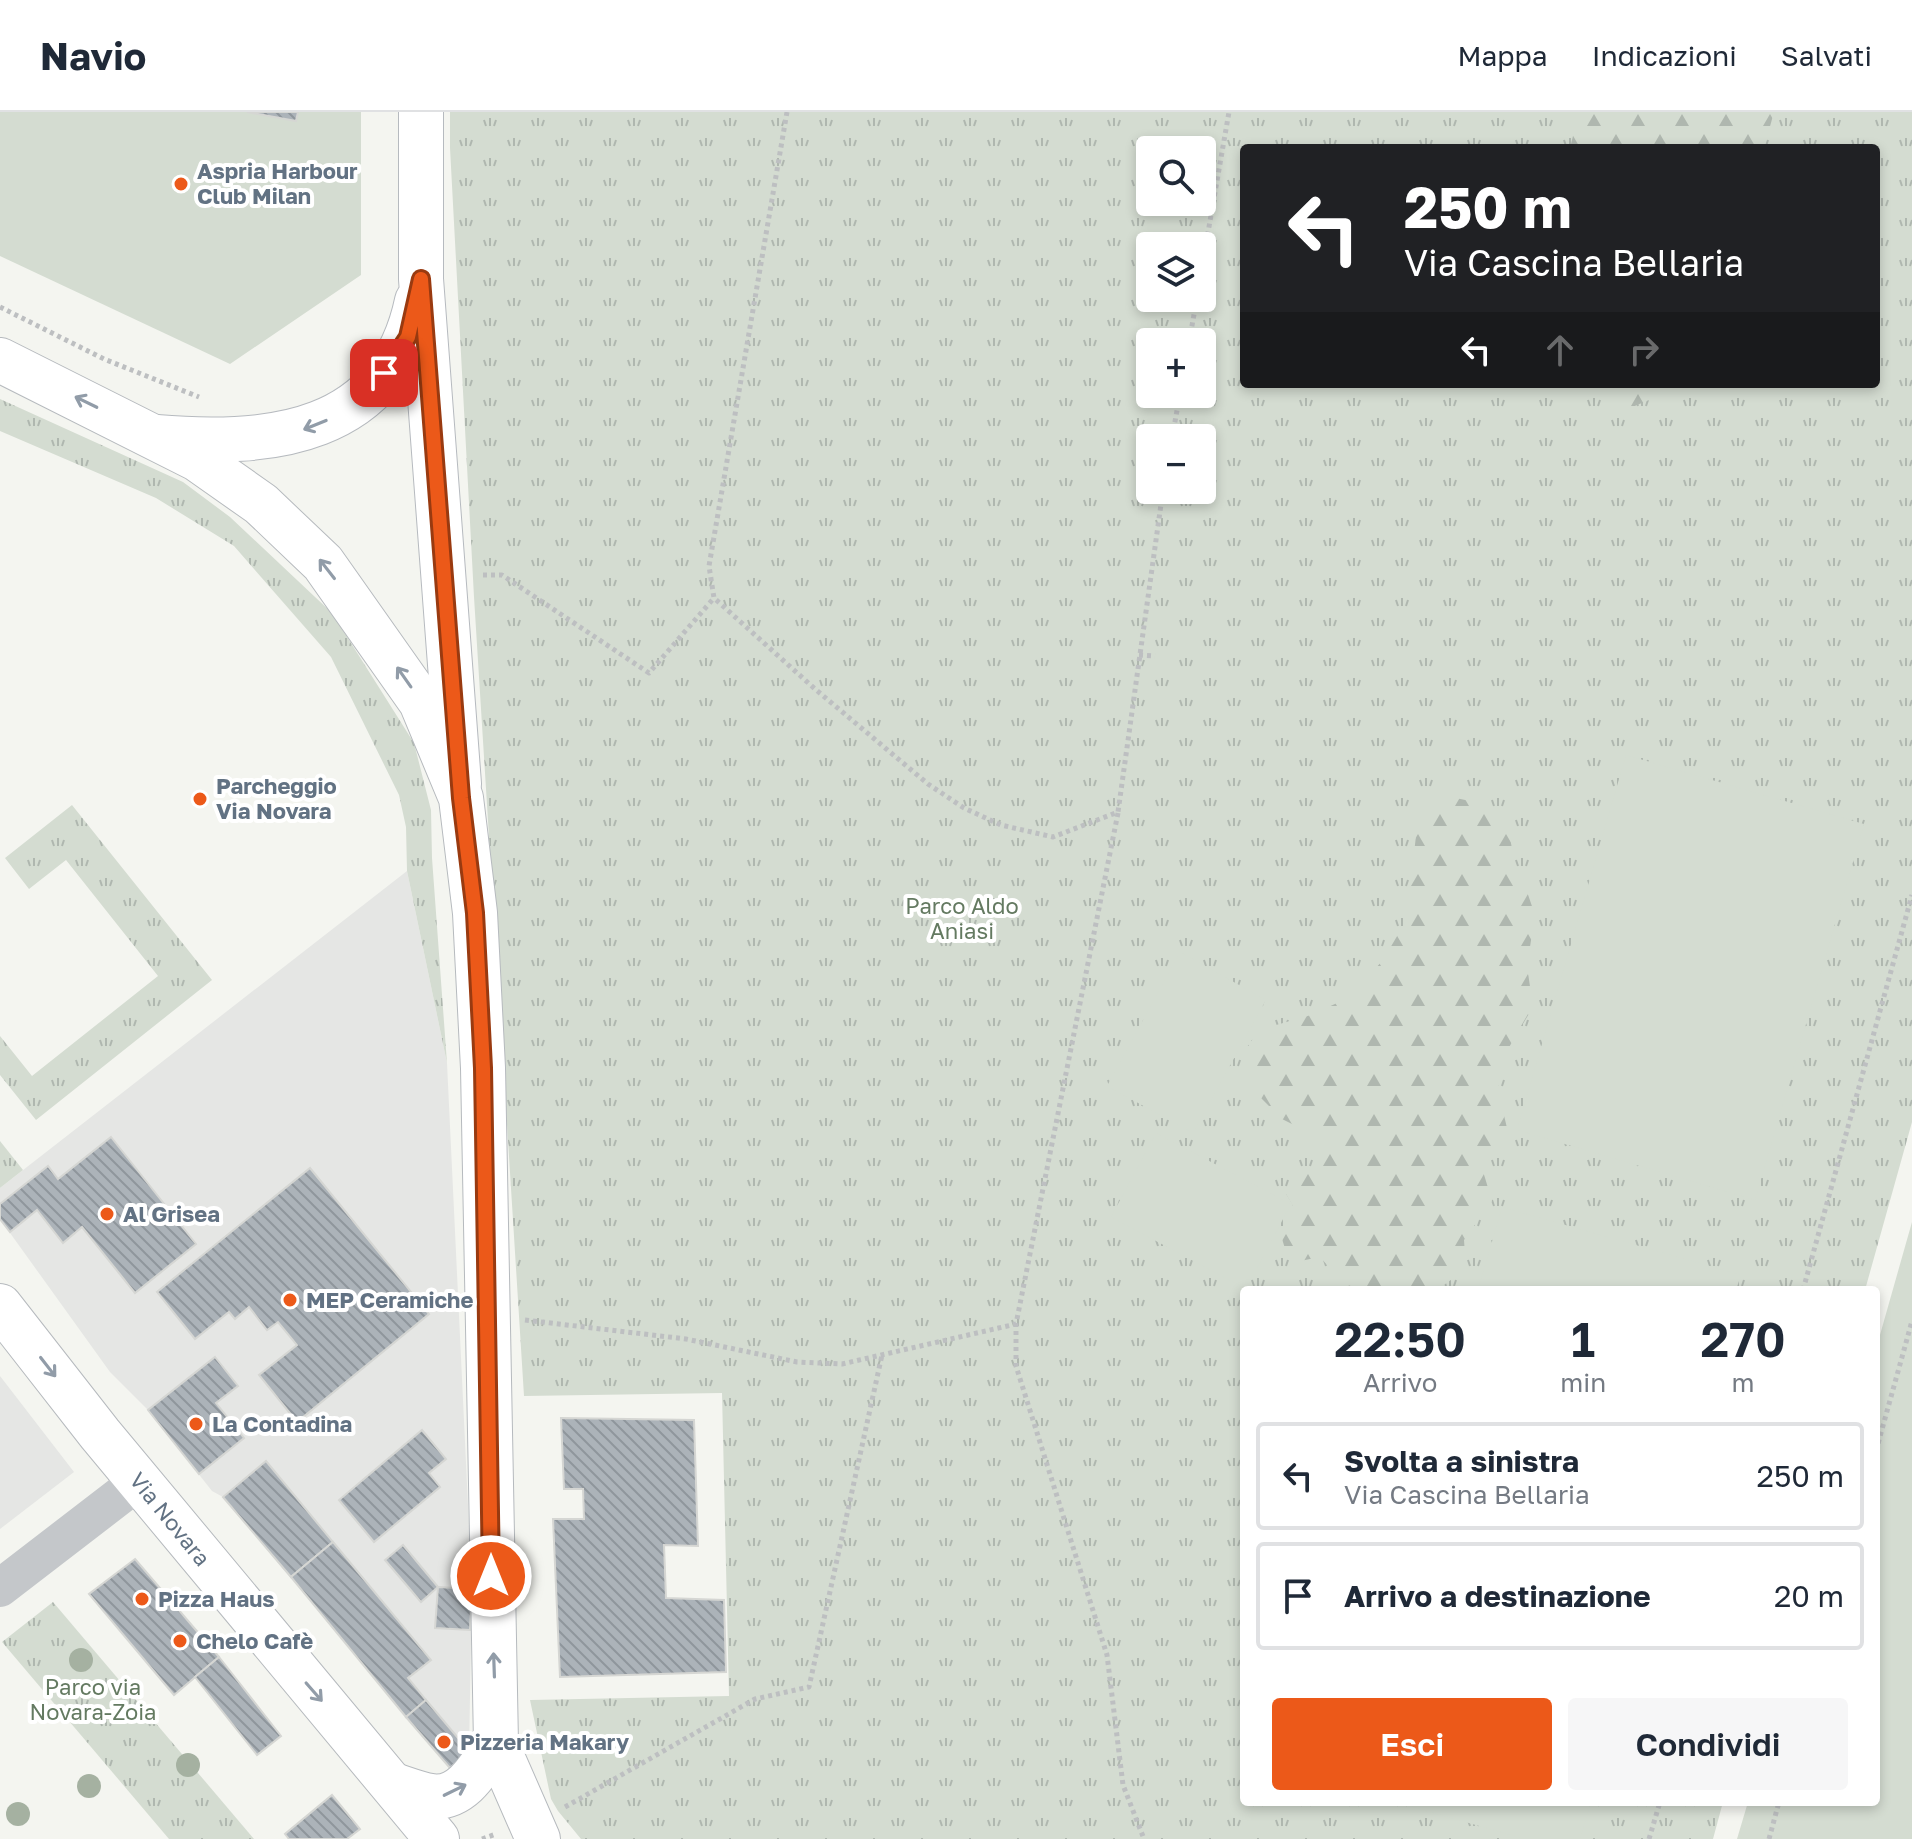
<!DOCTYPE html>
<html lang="it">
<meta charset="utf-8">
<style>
body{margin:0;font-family:"Golos Text",sans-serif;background:#f6f6f7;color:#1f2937;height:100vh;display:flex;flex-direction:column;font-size:30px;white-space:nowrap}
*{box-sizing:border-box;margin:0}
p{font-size:26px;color:#747a83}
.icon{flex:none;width:44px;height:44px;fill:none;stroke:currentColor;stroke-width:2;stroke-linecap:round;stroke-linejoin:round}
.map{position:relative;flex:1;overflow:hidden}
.details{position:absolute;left:1240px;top:1174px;width:640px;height:520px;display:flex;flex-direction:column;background:#fff;border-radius:8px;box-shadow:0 4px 12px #0003}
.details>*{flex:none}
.hud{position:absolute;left:1240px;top:32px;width:640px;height:244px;border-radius:8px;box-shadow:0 4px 12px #0003;background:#202124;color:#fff;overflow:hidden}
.fabs{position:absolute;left:1136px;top:24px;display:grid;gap:16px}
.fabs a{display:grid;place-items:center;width:80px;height:80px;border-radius:8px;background:#fff;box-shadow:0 4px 12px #0003;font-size:40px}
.pin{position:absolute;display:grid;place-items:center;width:68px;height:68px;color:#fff;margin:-34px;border-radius:16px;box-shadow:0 4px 12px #0006}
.me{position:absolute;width:88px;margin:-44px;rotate:0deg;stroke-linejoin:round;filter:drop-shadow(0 0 6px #0008)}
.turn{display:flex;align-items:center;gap:28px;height:168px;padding:0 32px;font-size:36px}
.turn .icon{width:104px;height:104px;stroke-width:2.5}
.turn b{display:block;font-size:56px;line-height:68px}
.lanes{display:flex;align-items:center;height:76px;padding:0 32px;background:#0003;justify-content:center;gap:40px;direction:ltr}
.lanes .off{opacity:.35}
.eta{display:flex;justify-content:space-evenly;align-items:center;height:136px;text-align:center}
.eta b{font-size:48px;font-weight:600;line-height:56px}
.action{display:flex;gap:16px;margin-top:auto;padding:16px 32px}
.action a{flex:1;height:92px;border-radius:8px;background:#ec5919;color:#fff;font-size:32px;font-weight:600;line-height:92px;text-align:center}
.action a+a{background:#f6f6f7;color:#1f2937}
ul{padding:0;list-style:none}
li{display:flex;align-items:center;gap:24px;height:108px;margin:0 16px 12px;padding:0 16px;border:4px solid #e0e1e3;border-radius:8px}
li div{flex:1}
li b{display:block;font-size:30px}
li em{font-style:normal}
header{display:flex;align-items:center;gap:48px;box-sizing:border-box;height:112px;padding:0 40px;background:#fff;border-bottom:2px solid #e0e1e3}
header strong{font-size:38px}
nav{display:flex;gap:44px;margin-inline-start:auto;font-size:28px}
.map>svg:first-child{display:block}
.built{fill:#e5e6e4}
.grass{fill:url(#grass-tufts);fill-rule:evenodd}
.forest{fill:url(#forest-firs)}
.pitch{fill:#d4dcd1}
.building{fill:url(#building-back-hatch);stroke:#d5d6d3;stroke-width:2}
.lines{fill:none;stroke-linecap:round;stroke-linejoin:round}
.secondary-casing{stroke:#b6babf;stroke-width:46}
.primary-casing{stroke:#b6babe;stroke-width:46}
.path{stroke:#bdbfc1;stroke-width:5;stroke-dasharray:4 4;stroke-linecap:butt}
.street{stroke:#c4c7ca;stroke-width:38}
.secondary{stroke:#fff;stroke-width:44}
.primary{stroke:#fff;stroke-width:44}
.tree{fill:#a5b1a1}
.oneway{stroke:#919ca8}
.route-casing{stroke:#993a10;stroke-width:20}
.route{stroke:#ec5919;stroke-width:14}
.poi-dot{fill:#ec5919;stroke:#fff;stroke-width:3}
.labels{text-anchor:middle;stroke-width:8;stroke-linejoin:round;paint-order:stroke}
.poi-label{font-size:22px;font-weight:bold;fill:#627283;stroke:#fff;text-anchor:start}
.park-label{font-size:22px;fill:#647a61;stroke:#fff}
.street-label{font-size:22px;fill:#627283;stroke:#fff}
</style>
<header>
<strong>Navio</strong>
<nav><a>Mappa</a><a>Indicazioni</a><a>Salvati</a></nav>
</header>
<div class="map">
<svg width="1912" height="1727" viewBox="0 0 1912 1727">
<defs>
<pattern id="grass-tufts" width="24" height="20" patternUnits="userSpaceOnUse" patternTransform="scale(2)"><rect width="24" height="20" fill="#d4dcd1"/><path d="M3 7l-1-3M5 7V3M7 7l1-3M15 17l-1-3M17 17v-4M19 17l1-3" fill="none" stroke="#afb7af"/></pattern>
<pattern id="forest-firs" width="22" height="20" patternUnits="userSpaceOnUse" patternTransform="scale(2)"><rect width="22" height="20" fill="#d4dcd1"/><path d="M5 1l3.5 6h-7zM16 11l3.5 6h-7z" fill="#afb7af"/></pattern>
<pattern id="building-back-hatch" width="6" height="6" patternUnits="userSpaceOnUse" patternTransform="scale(2)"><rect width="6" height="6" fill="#acb3b9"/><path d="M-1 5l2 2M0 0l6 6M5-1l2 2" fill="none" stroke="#8f969c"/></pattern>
</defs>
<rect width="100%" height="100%" fill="#f4f5f0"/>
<g class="built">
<path d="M 407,759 L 447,951 L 472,1477 L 469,1639 L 455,1663 L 223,1385 L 212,1379 L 148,1298 L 110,1260 L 0,1107 L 0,1076 Z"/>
<path d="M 0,1264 L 74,1360 L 0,1417 Z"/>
</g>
<g class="grass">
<path d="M 450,0 L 1912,0 L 1912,1010 L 1865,1178 L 1244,1178 L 1244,1690 L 1723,1690 L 1713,1727 L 581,1727 L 558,1699 L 551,1687 L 530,1588 L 729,1584 L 722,1281 L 524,1284 L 474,485 L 450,36 ZM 1244,36 L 1876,36 L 1876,272 L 1244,272 ZM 1150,38 L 1202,38 L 1202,90 L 1150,90 ZM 1150,134 L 1202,134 L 1202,186 L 1150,186 ZM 1150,230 L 1202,230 L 1202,282 L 1150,282 ZM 1150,326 L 1202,326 L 1202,378 L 1150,378 Z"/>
<path d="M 0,287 L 183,370 L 230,405 L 332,501 L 414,631 L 431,698 L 432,746 L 447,951 L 407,759 L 406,715 L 399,683 L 331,545 L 234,434 L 156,386 L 0,319 Z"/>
<path d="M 72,693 L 212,868 L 36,1008 L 0,963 L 0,924 L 32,964 L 158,864 L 66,748 L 29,777 L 5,746 Z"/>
<path d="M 0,1029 L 23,1058 L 0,1076 Z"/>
<path d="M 53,1490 L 254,1727 L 169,1727 L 2,1530 Z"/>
</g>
<g class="forest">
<path d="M 1579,0 L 1774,0 L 1764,36 L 1570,36 Z"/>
<path d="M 1604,272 L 1687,272 L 1630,296 Z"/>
<path d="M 1451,685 L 1484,692 L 1508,713 L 1514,749 L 1524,771 L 1535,803 L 1527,854 L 1533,895 L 1505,942 L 1498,978 L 1507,1016 L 1482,1056 L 1492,1089 L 1464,1128 L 1466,1157 L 1437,1178 L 1361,1178 L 1343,1171 L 1320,1145 L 1300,1149 L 1286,1140 L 1280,1120 L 1293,1093 L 1283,1077 L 1301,1068 L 1320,1048 L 1320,1026 L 1282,1007 L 1251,976 L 1240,945 L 1259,918 L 1311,903 L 1350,885 L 1383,848 L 1406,809 L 1418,707 L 1428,690 Z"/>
</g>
<g class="pitch">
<path d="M 0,0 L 361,0 L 361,163 L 230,252 L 0,144 Z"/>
<path d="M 1626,643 L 1864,712 L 1755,1088 L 1517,1018 Z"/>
<path d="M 1180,840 L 1266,888 L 1193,1021 L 1107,974 Z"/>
<path d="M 1156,1021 L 1291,1092 L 1246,1177 L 1111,1105 Z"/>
<path d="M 1502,1095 L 1741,1163 L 1736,1178 L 1478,1178 Z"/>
<path d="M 1912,1110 L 1912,1727 L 1737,1727 L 1748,1690 L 1876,1690 L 1876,1237 Z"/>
<path d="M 1395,1690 L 1591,1690 L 1580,1727 L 1525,1727 Z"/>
</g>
<g class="building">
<path d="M 247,0 L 298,0 L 296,9 Z"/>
<path d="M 111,1025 L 196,1132 L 135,1181 L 82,1115 L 63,1131 L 37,1098 L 10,1120 L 0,1107 L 0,1092 L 48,1054 L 58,1067 Z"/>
<path d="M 310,1056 L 429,1202 L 297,1310 L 259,1263 L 297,1233 L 278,1210 L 267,1218 L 249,1195 L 235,1207 L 229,1200 L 195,1227 L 157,1180 Z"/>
<path d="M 215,1245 L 238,1274 L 216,1291 L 244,1326 L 199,1362 L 148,1298 Z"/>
<path d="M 561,1306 L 694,1308 L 698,1434 L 664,1433 L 666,1486 L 724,1488 L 726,1560 L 560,1565 L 553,1407 L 584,1407 L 583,1377 L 564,1377 Z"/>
<path d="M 422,1318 L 446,1347 L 429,1361 L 440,1375 L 374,1430 L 339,1388 Z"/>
<path d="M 266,1349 L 333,1430 L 291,1465 L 223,1385 Z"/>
<path d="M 333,1430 L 431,1548 L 408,1566 L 426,1588 L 406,1605 L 291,1465 Z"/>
<path d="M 403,1433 L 438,1475 L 421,1490 L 385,1448 Z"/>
<path d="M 135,1447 L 219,1545 L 174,1583 L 89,1482 Z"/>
<path d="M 438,1475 L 472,1477 L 470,1518 L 435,1516 Z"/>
<path d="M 219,1545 L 281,1624 L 257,1643 L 195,1565 Z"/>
<path d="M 426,1588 L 469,1639 L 450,1656 L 406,1605 Z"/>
<path d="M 332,1683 L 360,1717 L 347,1727 L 289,1727 L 285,1722 Z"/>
</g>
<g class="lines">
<g class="secondary-casing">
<g id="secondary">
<path d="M 421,0 L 421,167 L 459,672"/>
<path d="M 156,325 C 270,335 389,323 417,189"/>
</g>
</g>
<g class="primary-casing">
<g id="primary">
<path d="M 0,248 L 197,347 L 261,392 L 323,451 L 421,590 L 461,686 L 475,801 L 483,956 L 496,1631 L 538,1727"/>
<path d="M 0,1194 L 100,1322 L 437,1727"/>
<path d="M 394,1673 C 406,1677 419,1682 431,1684 C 463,1689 481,1653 496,1631"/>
</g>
</g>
<g class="path">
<path d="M 787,0 L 709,454 L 714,486 L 815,577 L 928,672 L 964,696 L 1001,713 L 1053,725 L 1118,700 L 1163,378"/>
<path d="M 1202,155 L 1229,0"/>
<path d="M 0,195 L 104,247 L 199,285"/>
<path d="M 1189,230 L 1197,186"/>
<path d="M 1172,326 L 1180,282"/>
<path d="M 483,463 L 502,463 L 649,561 L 714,486"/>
<path d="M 1139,543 L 1155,544"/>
<path d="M 1118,701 L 1016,1212 L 1016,1254 L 1107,1543 L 1123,1673 L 1144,1727"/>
<path d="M 1803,1178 L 1912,783"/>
<path d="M 525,1208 L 686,1227 L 797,1250 L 842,1252 L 1016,1212"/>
<path d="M 1876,1339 L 1912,1209"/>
<path d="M 565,1695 L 755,1587 L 809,1575 L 882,1243"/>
<path d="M 482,1727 L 496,1722"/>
<path d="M 1649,1727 L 1660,1690"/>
<path d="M 1769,1727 L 1779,1690"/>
</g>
<path class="street" d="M 0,1476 L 139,1369"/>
<use href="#secondary" class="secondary"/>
<use href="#primary" class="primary"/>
</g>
<g class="tree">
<circle cx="81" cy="1548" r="12"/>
<circle cx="188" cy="1653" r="12"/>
<circle cx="89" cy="1674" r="12"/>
<circle cx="18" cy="1702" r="12"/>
</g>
<defs><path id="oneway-shaft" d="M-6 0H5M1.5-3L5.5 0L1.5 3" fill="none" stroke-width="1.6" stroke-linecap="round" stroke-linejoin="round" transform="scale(2)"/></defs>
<g class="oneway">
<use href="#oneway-shaft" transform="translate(86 290) rotate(-154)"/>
<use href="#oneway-shaft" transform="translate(315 313) rotate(158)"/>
<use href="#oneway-shaft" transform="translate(327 457) rotate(-128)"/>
<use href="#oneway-shaft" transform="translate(404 565) rotate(-125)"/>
<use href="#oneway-shaft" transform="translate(48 1255) rotate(52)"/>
<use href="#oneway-shaft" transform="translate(494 1553) rotate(-92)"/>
<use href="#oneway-shaft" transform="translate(314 1580) rotate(49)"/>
<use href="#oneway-shaft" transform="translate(455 1678) rotate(-26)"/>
</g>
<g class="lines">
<g class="route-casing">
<path id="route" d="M 384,261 L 408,225 L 421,167 L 461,686 L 475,801 L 483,956 L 491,1464"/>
</g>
<use href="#route" class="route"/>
</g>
<g class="poi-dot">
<circle cx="181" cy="72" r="8"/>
<circle cx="200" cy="687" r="8"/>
<circle cx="107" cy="1102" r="8"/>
<circle cx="290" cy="1188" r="8"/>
<circle cx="196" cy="1312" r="8"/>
<circle cx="142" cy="1487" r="8"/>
<circle cx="180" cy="1529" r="8"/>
<circle cx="444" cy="1630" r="8"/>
</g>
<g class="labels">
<g class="poi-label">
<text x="197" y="67">Aspria Harbour<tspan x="197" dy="25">Club Milan</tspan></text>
<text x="216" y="682">Parcheggio<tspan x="216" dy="25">Via Novara</tspan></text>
<text x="123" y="1110">Al Grisea</text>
<text x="306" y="1196">MEP Ceramiche</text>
<text x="212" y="1320">La Contadina</text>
<text x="158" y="1495">Pizza Haus</text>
<text x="196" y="1537">Chelo Cafè</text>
<text x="460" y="1638">Pizzeria Makary</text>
</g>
<g class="park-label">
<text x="962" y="802">Parco Aldo<tspan x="962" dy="25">Aniasi</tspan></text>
<text x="93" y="1583">Parco via<tspan x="93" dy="25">Novara-Zoia</tspan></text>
</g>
<g class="street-label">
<text transform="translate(170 1407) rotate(51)" y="8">Via Novara</text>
</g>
</g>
</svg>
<div class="fabs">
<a><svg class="icon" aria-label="search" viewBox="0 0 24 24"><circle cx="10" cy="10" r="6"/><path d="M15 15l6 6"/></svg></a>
<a><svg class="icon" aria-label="layers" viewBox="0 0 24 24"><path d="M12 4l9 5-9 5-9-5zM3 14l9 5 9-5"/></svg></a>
<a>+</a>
<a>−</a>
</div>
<div class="pin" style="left:384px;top:261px;background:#d93025"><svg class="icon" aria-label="arrive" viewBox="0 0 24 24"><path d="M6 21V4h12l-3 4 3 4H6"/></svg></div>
<svg class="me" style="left:491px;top:1464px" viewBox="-20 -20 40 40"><circle r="17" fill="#ec5919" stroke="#fff" stroke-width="3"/><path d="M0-11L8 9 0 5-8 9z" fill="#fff"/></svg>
<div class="hud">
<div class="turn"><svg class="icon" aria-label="left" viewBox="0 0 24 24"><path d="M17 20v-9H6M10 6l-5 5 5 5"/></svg><div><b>250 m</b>Via Cascina Bellaria</div></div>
<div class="lanes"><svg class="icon" aria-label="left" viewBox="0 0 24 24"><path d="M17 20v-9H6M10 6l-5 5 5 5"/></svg><svg class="icon off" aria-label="ahead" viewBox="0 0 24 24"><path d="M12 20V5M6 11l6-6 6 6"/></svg><svg class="icon off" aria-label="right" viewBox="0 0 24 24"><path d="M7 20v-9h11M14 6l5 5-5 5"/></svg></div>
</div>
<section class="details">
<div class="eta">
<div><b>22:50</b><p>Arrivo</p></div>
<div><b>1</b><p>min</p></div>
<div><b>270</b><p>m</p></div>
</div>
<ul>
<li><svg class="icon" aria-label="left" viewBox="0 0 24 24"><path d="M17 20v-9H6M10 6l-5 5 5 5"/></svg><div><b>Svolta a sinistra</b><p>Via Cascina Bellaria</p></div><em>250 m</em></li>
<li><svg class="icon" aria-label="arrive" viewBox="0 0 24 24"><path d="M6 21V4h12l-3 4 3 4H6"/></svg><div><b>Arrivo a destinazione</b></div><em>20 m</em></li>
</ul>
<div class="action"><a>Esci</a><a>Condividi</a></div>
</section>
</div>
